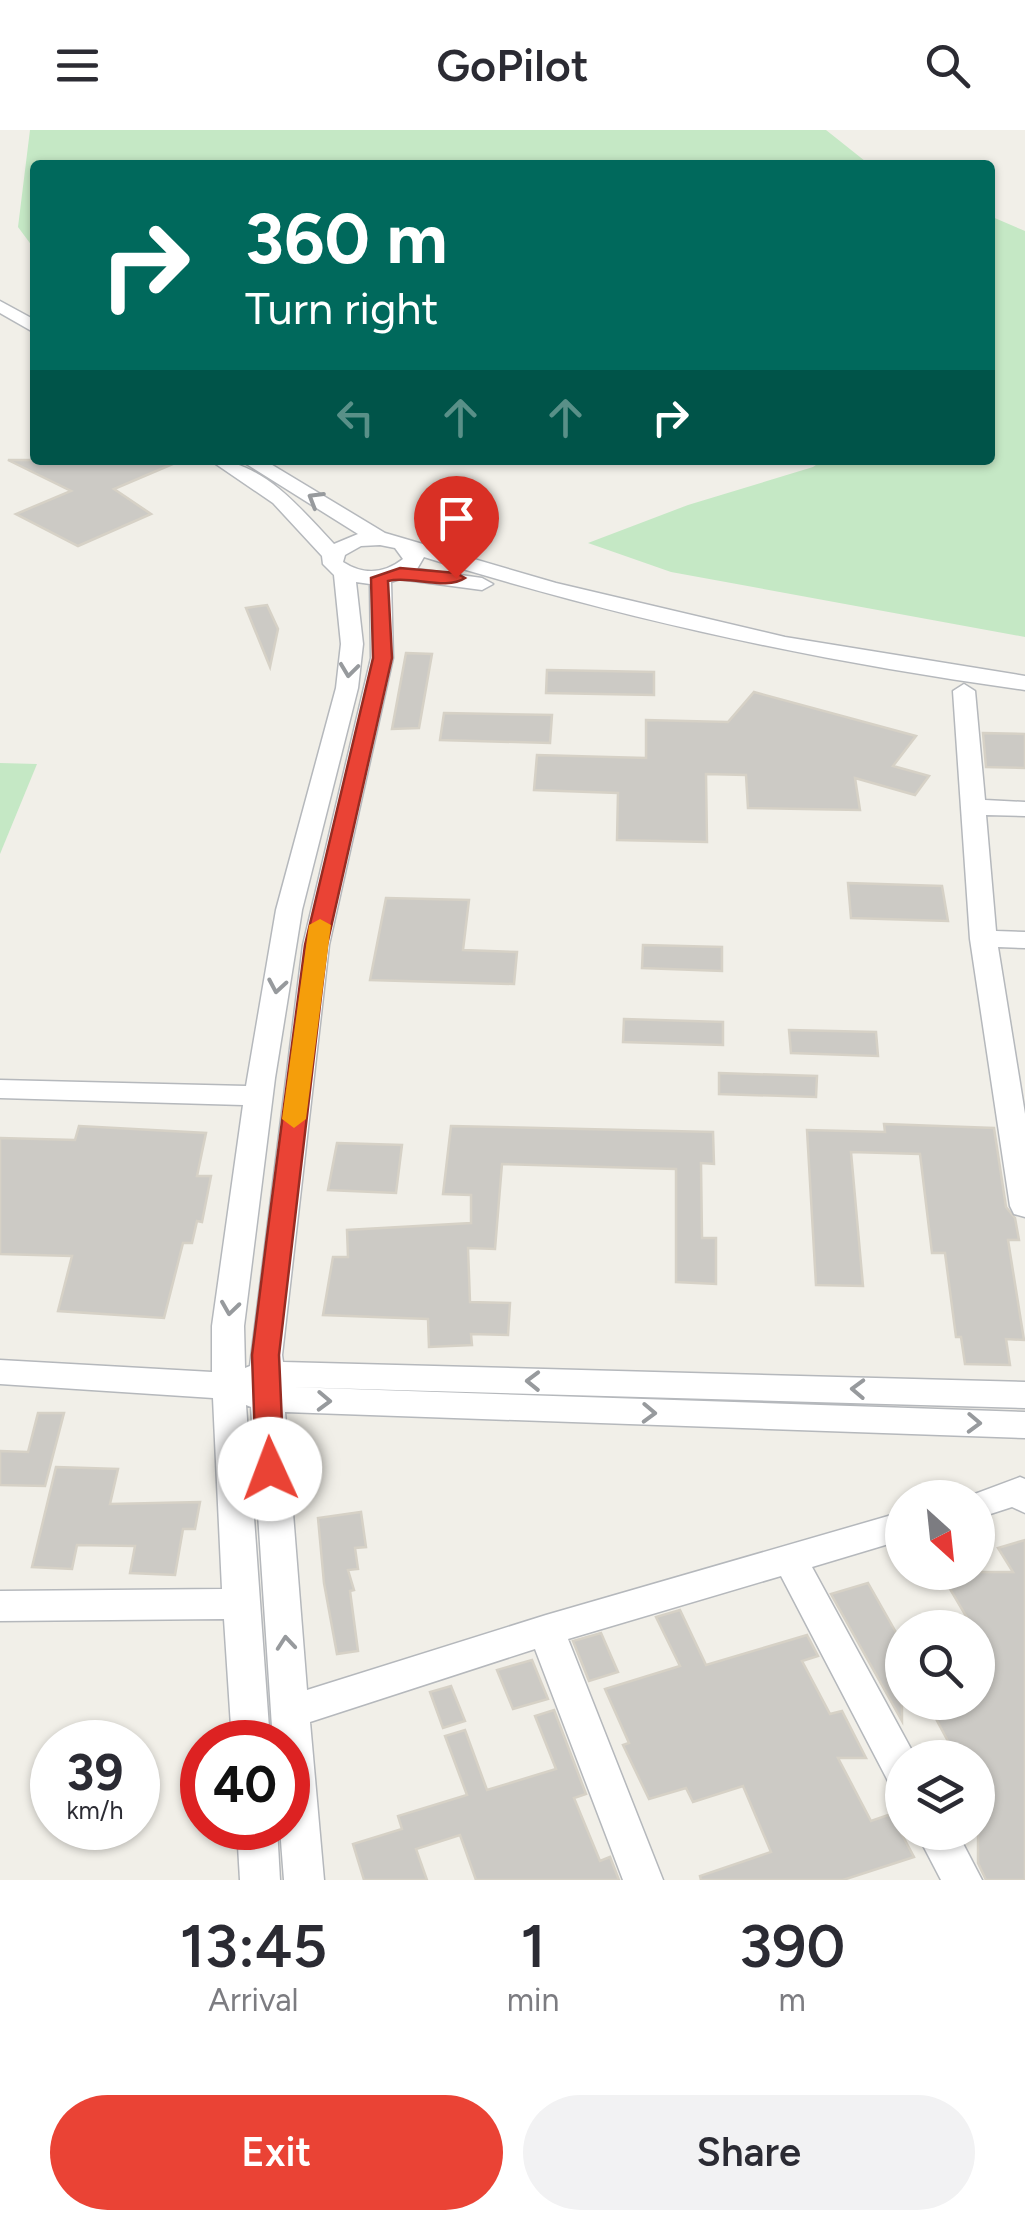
<!DOCTYPE html>
<style>
body{margin:0;font-family:Figtree,sans-serif;background:#f2f2f3;color:#2b2b33;height:100vh;display:flex;flex-direction:column;font-size:38px;white-space:nowrap}
*{box-sizing:border-box;margin:0}
p{font-size:32px;color:#7c7c81}
.icon{flex:none;width:55px;height:55px;fill:none;stroke:currentColor;stroke-width:2;stroke-linecap:round;stroke-linejoin:round}
.map{position:relative;height:1750px;overflow:hidden}
.side{display:flex;flex-direction:column;background:#fff;flex:1}
.side>*{flex:none}
.top-card{position:absolute;left:30px;top:30px;width:965px;height:305px;border-radius:10px;box-shadow:0 2px 8px #0004;background:#00695c;color:#fff;overflow:hidden}
.needle{width:65px;rotate:153deg}
.tools{position:absolute;left:885px;top:1350px;display:grid;gap:20px}
.tools a{display:grid;place-items:center;width:110px;height:110px;border-radius:50%;background:#fff;box-shadow:0 2px 8px #0004;font-size:50px}
.speed{position:absolute;left:30px;top:1590px;display:flex;gap:20px;font-size:50px;font-weight:700;text-align:center}
.speed>*{display:grid;place-content:center;width:130px;height:130px;border-radius:50%;background:#fff;box-shadow:0 2px 8px #0004;line-height:1}
.speed small{font-size:25px;font-weight:400}
.speed .limit{border:15px solid #d22;background:#fff;color:#111}
.pin{position:absolute;display:grid;place-items:center;width:85px;height:85px;color:#fff;margin:-102px -42px;border-radius:50% 50% 50% 0;rotate:-45deg;box-shadow:0 0 10px #0007}
.pin .icon{rotate:45deg}
.me{position:absolute;width:110px;margin:-55px;rotate:358deg;stroke-linejoin:round;filter:drop-shadow(0 0 8px #0008)}
.turn{display:flex;align-items:center;gap:35px;height:210px;padding:0 50px;font-size:45px}
.turn .icon{width:130px;height:130px;stroke-width:2.5}
.turn b{display:block;font-size:70px;line-height:85px}
.lanes{display:flex;align-items:center;height:95px;padding:0 50px;background:#0003;justify-content:center;gap:50px;direction:ltr}
.lanes .off{opacity:.35}
.eta{display:flex;justify-content:space-evenly;align-items:center;height:170px;text-align:center}
.eta b{font-size:60px;font-weight:600;line-height:70px}
.cta{display:flex;gap:20px;margin-top:auto;padding:20px 50px}
.cta a{flex:1;height:115px;border-radius:60px;background:#ea4335;color:#fff;font-size:40px;font-weight:600;line-height:115px;text-align:center}
.cta a+a{background:#f2f2f3;color:#2b2b33}
header{display:flex;justify-content:space-between;align-items:center;height:130px;padding:0 50px;background:#fff;font-size:45px;font-weight:600}
.map>svg:first-child{display:block}
.green{fill:#c5e8c5}
.building{fill:#cccac5;stroke:#d6d1c6;stroke-width:2.5}
.lines{fill:none;stroke-linecap:round;stroke-linejoin:round}
.minor-casing{stroke:#b5b8bc;stroke-width:3}
.minor{fill:#fff;fill-rule:evenodd}
.oneway{stroke:#979a9d}
.route{fill:#ea4335;stroke:#982c22;stroke-width:2.5}
.slow{fill:#f59e0b}
</style>
<header><svg class="icon" aria-label="menu" viewBox="0 0 24 24"><path d="M4 6h16M4 12h16M4 18h16"/></svg>GoPilot<svg class="icon" aria-label="search" viewBox="0 0 24 24"><circle cx="10" cy="10" r="6"/><path d="M15 15l6 6"/></svg></header>
<div class="map">
<svg width="1025" height="1750" viewBox="0 0 1025 1750">
<rect width="100%" height="100%" fill="#f1efe8"/>
<g class="green">
<path d="M 30,0 L 826,0 L 870,35 L 35,35 L 35,120 L 18,97 Z"/>
<path d="M 990,86 L 1025,101 L 1025,507 L 671,442 L 588,413 L 688,375 L 813,337 L 823,330 L 990,330 Z"/>
<path d="M 0,633 L 37,634 L 0,724 Z"/>
</g>
<g class="building">
<path d="M 8,330 L 182,330 L 114,359 L 151,384 L 78,416 L 16,384 L 71,361 Z"/>
<path d="M 267,475 L 278,499 L 270,537 L 246,478 Z"/>
<path d="M 406,523 L 432,524 L 419,598 L 392,599 Z"/>
<path d="M 547,540 L 654,542 L 654,565 L 546,563 Z"/>
<path d="M 754,562 L 916,606 L 893,636 L 929,646 L 915,665 L 855,648 L 860,680 L 748,678 L 746,645 L 706,644 L 707,712 L 617,710 L 618,663 L 534,660 L 537,625 L 646,628 L 646,590 L 728,592 Z"/>
<path d="M 444,583 L 552,585 L 550,613 L 440,610 Z"/>
<path d="M 983,603 L 1025,604 L 1025,638 L 986,637 Z"/>
<path d="M 848,753 L 942,756 L 948,791 L 851,788 Z"/>
<path d="M 386,768 L 469,770 L 463,820 L 517,822 L 514,854 L 370,850 Z"/>
<path d="M 643,815 L 722,817 L 722,841 L 642,838 Z"/>
<path d="M 624,889 L 723,892 L 723,915 L 623,912 Z"/>
<path d="M 789,900 L 876,902 L 878,926 L 791,923 Z"/>
<path d="M 719,943 L 817,946 L 816,967 L 719,964 Z"/>
<path d="M 884,994 L 994,998 L 1006,1077 L 1015,1088 L 1019,1110 L 1008,1110 L 1024,1210 L 1006,1209 L 1010,1235 L 965,1234 L 961,1207 L 956,1207 L 945,1123 L 932,1123 L 920,1024 L 851,1022 L 863,1156 L 816,1155 L 807,1000 L 885,1002 Z"/>
<path d="M 79,996 L 206,1003 L 197,1046 L 211,1046 L 202,1092 L 197,1091 L 192,1113 L 183,1113 L 164,1188 L 58,1181 L 72,1126 L 0,1124 L 0,1008 L 75,1010 Z"/>
<path d="M 451,996 L 713,1002 L 714,1034 L 701,1033 L 702,1108 L 716,1108 L 716,1154 L 676,1152 L 676,1039 L 502,1034 L 495,1119 L 468,1118 L 470,1172 L 510,1173 L 508,1205 L 471,1204 L 472,1215 L 429,1217 L 428,1189 L 323,1185 L 333,1127 L 348,1127 L 347,1100 L 471,1093 L 471,1065 L 443,1064 Z"/>
<path d="M 337,1013 L 402,1015 L 396,1063 L 328,1060 Z"/>
<path d="M 38,1283 L 64,1283 L 45,1356 L 0,1355 L 0,1321 L 28,1322 Z"/>
<path d="M 56,1337 L 118,1339 L 110,1374 L 200,1372 L 195,1399 L 183,1399 L 175,1445 L 130,1443 L 135,1416 L 77,1415 L 72,1439 L 32,1437 Z"/>
<path d="M 361,1382 L 366,1417 L 355,1418 L 358,1439 L 348,1440 L 354,1460 L 350,1461 L 358,1521 L 337,1524 L 324,1453 L 318,1388 Z"/>
<path d="M 1025,1410 L 1025,1750 L 986,1750 L 978,1733 L 978,1628 L 957,1628 L 927,1572 L 978,1572 L 978,1498 L 973,1498 L 940,1442 L 1013,1442 L 998,1418 Z"/>
<path d="M 868,1453 L 902,1513 L 902,1591 L 831,1464 Z"/>
<path d="M 680,1480 L 706,1535 L 807,1505 L 818,1526 L 802,1531 L 830,1584 L 842,1581 L 866,1628 L 838,1628 L 871,1691 L 891,1684 L 914,1727 L 843,1750 L 701,1750 L 700,1746 L 771,1722 L 743,1656 L 693,1672 L 686,1658 L 649,1669 L 623,1615 L 629,1613 L 605,1559 L 680,1536 L 656,1487 Z"/>
<path d="M 601,1503 L 618,1542 L 589,1551 L 573,1511 Z"/>
<path d="M 532,1530 L 548,1569 L 513,1579 L 497,1540 Z"/>
<path d="M 451,1556 L 465,1591 L 443,1598 L 430,1562 Z"/>
<path d="M 554,1580 L 586,1664 L 574,1668 L 600,1731 L 610,1727 L 619,1750 L 476,1750 L 460,1705 L 416,1719 L 427,1750 L 364,1750 L 353,1714 L 402,1699 L 398,1686 L 467,1665 L 445,1606 L 465,1600 L 487,1660 L 556,1639 L 535,1586 Z"/>
</g>
<g class="lines">
<g class="minor-casing">
<g id="minor">
<path d="M 0,171 L 35,190 L 35,203 L 0,183 Z"/>
<path d="M 210,330 C 262,330 301,379 334,414 L 358,404 L 240,330 L 264,330 L 385,403 L 556,453 L 785,507 L 1025,546 L 1025,560 C 821,532 621,489 424,427 L 417,439 L 482,448 L 493,454 L 482,460 L 399,449 L 391,452 L 393,528 L 329,815 L 282,1225 L 283,1232 L 1025,1252 L 1025,1278 L 291,1257 L 1025,1282 L 1025,1308 L 285,1282 L 307,1560 L 546,1485 L 902,1382 L 902,1410 L 812,1437 L 916,1628 L 902,1628 L 902,1656 L 888,1651 L 781,1446 L 568,1509 L 663,1750 L 623,1750 L 535,1519 L 310,1592 L 324,1750 L 284,1750 L 280,1698 L 288,1698 L 288,1612 L 273,1612 L 251,1277 L 246,1275 L 270,1612 L 232,1612 L 224,1489 L 0,1491 L 0,1461 L 222,1459 L 213,1268 L 0,1254 L 0,1230 L 212,1242 L 212,1196 L 243,975 L 0,968 L 0,950 L 246,956 L 276,780 L 336,558 L 341,514 L 334,445 L 323,434 L 322,426 L 273,373 ZM 380,415 L 395,418 L 403,429 C 384,444 363,445 343,432 L 345,425 L 361,416 ZM 356,452 L 370,454 L 371,528 L 303,815 L 250,1236 L 245,1238 L 244,1196 L 275,948 L 302,780 L 358,558 L 363,514 Z"/>
<path d="M 964,554 L 975,561 L 985,670 L 1025,672 L 1025,686 L 986,685 L 996,801 L 1025,802 L 1025,818 L 998,817 L 1025,984 L 1025,1087 L 1014,1084 L 1010,1076 L 970,809 L 953,561 Z"/>
<path d="M 1020,1347 L 1025,1349 L 1025,1383 L 1012,1377 L 978,1388 L 978,1368 L 964,1368 Z"/>
<path d="M 237,1698 L 277,1698 L 280,1750 L 240,1750 Z"/>
<path d="M 916,1702 L 957,1702 L 982,1750 L 941,1750 Z"/>
</g>
</g>
<use href="#minor" class="minor"/>
</g>
<defs><path id="oneway-chevron" d="M-2-3.5L2.5 0L-2 3.5" fill="none" stroke-width="1.6" stroke-linecap="round" stroke-linejoin="round" transform="scale(2.5)"/></defs>
<g class="oneway">
<use href="#oneway-chevron" transform="translate(315 369) rotate(-149)"/>
<use href="#oneway-chevron" transform="translate(349 540) rotate(97)"/>
<use href="#oneway-chevron" transform="translate(277 856) rotate(100)"/>
<use href="#oneway-chevron" transform="translate(230 1178) rotate(98)"/>
<use href="#oneway-chevron" transform="translate(533 1251) rotate(-179)"/>
<use href="#oneway-chevron" transform="translate(858 1259) rotate(-178)"/>
<use href="#oneway-chevron" transform="translate(324 1271) rotate(2)"/>
<use href="#oneway-chevron" transform="translate(649 1283) rotate(2)"/>
<use href="#oneway-chevron" transform="translate(974 1293) rotate(2)"/>
<use href="#oneway-chevron" transform="translate(286 1513) rotate(-95)"/>
</g>
<path class="route" d="M 400,438 L 456,443 L 465,448 C 446,461 411,445 388,451 L 392,528 L 327,815 L 292,1114 L 279,1225 L 284,1339 L 280,1347 L 270,1350 L 260,1347 L 256,1339 L 252,1225 L 266,1114 L 305,815 L 373,528 L 371,448 Z"/>
<path class="slow" d="M 320,789 L 331,795 L 306,989 L 294,998 L 282,989 L 309,795 Z"/>
</svg>
<div class="tools">
<a><svg class="needle" viewBox="-14 -14 28 28"><path d="M0-13l5 13h-10z" fill="#e53935"/><path d="M0 13l5-13h-10z" fill="#7c7c81"/></svg></a>
<a><svg class="icon" aria-label="search" viewBox="0 0 24 24"><circle cx="10" cy="10" r="6"/><path d="M15 15l6 6"/></svg></a>
<a><svg class="icon" aria-label="layers" viewBox="0 0 24 24"><path d="M12 4l9 5-9 5-9-5zM3 14l9 5 9-5"/></svg></a>
</div>
<div class="speed"><div>39<small>km/h</small></div><div class="limit">40</div></div>
<div class="pin" style="left:456px;top:448px;background:#d93025"><svg class="icon" aria-label="arrive" viewBox="0 0 24 24"><path d="M6 21V4h12l-3 4 3 4H6"/></svg></div>
<svg class="me" style="left:270px;top:1339px" viewBox="-20 -20 40 40"><circle r="19" fill="#fff"/><path d="M0-13L10 11 0 6-10 11z" fill="#ea4335"/></svg>
<div class="top-card">
<div class="turn"><svg class="icon" aria-label="right" viewBox="0 0 24 24"><path d="M7 20v-9h11M14 6l5 5-5 5"/></svg><div><b>360 m</b>Turn right</div></div>
<div class="lanes"><svg class="icon off" aria-label="left" viewBox="0 0 24 24"><path d="M17 20v-9H6M10 6l-5 5 5 5"/></svg><svg class="icon off" aria-label="ahead" viewBox="0 0 24 24"><path d="M12 20V5M6 11l6-6 6 6"/></svg><svg class="icon off" aria-label="ahead" viewBox="0 0 24 24"><path d="M12 20V5M6 11l6-6 6 6"/></svg><svg class="icon" aria-label="right" viewBox="0 0 24 24"><path d="M7 20v-9h11M14 6l5 5-5 5"/></svg></div>
</div>
</div>
<section class="side">
<div class="eta">
<div><b>13:45</b><p>Arrival</p></div>
<div><b>1</b><p>min</p></div>
<div><b>390</b><p>m</p></div>
</div>
<div class="cta"><a>Exit</a><a>Share</a></div>
</section>
